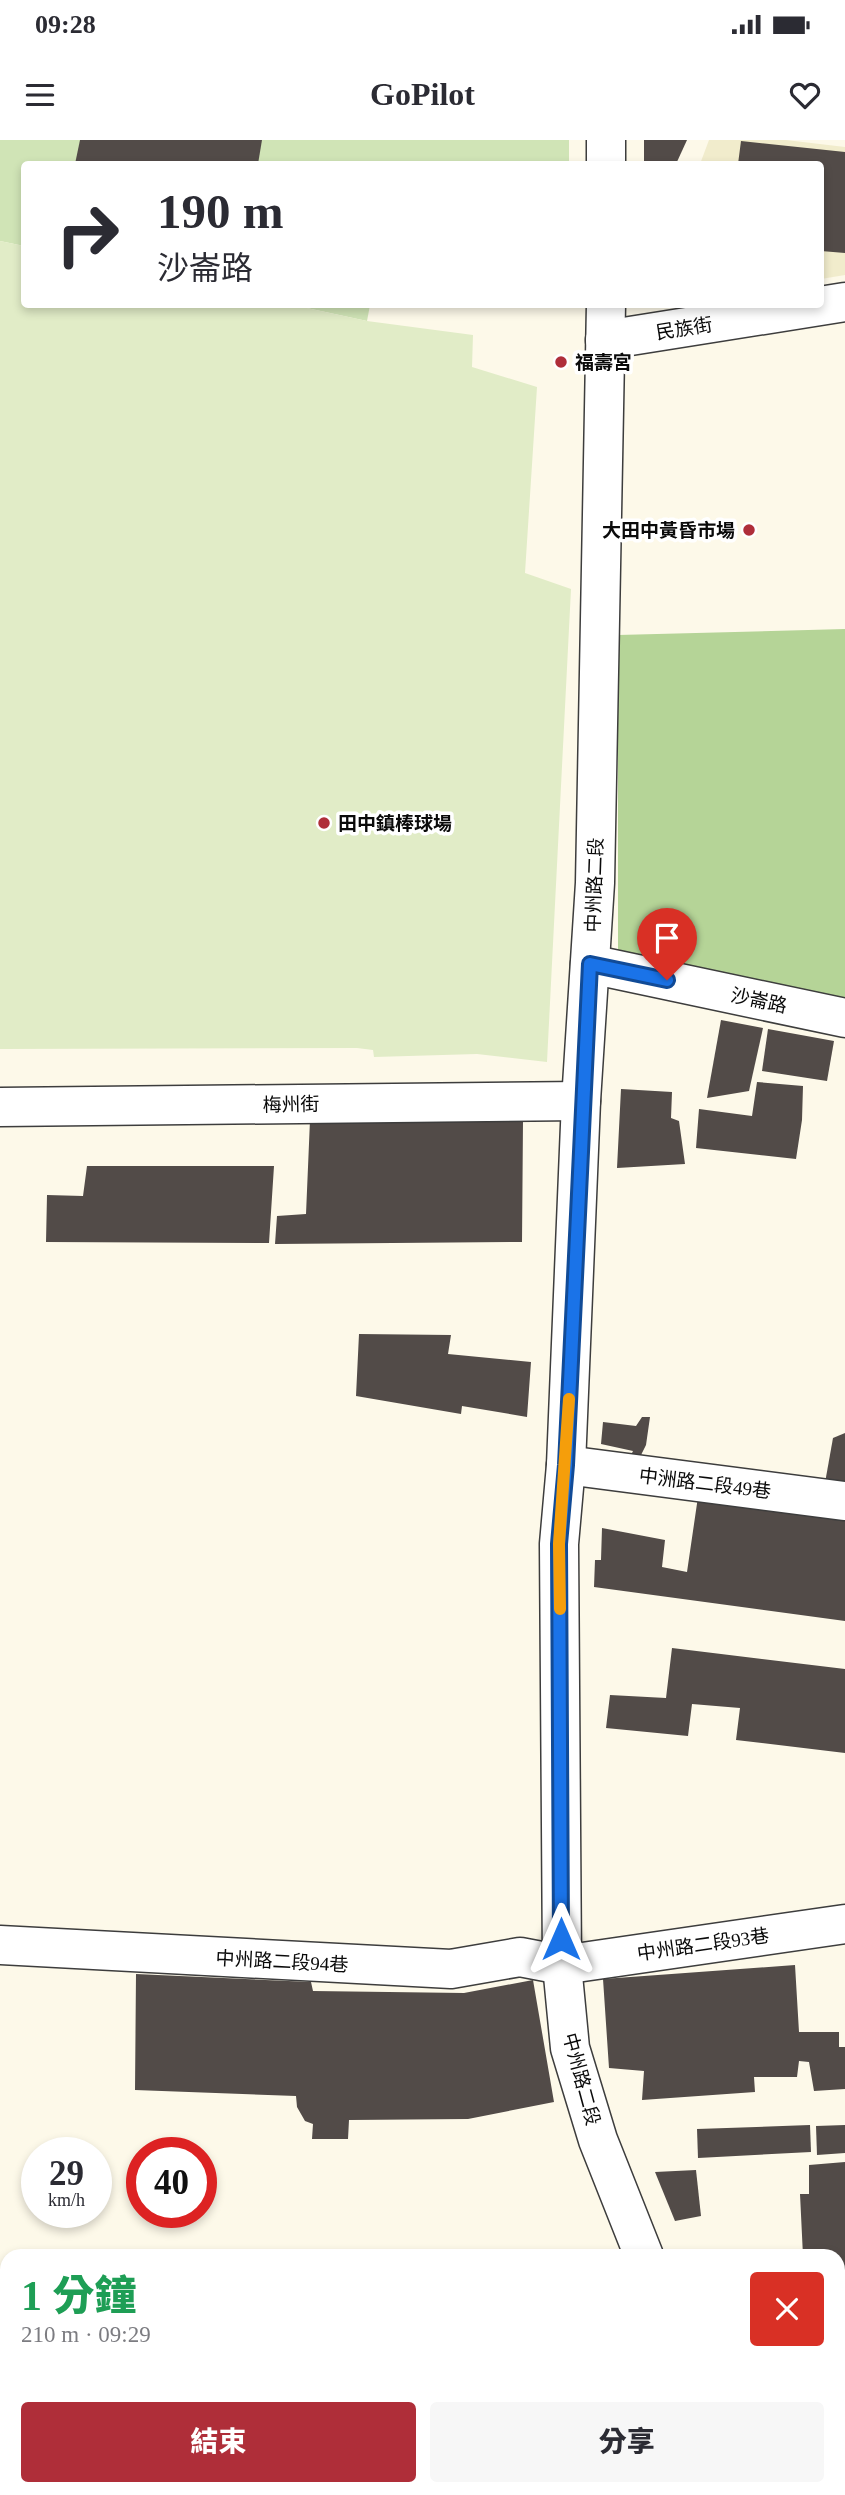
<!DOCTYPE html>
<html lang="zh-TW">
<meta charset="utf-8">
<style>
body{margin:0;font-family:"Times New Roman","Noto Sans TC",serif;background:#f7f7f7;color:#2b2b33;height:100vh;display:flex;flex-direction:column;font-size:26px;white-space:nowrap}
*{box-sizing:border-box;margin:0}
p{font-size:23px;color:#7c7c81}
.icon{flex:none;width:38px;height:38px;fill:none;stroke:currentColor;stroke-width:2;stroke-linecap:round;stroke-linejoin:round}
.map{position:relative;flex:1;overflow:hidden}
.panel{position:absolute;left:0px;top:2109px;width:845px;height:247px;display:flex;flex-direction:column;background:#fff;border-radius:21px 21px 0 0;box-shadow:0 4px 10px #0003}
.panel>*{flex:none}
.hud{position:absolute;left:21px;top:21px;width:803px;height:147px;border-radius:7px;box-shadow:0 4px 10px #0003;background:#fff;color:#2b2b33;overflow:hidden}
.speed{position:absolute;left:21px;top:1997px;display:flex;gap:14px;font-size:35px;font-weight:700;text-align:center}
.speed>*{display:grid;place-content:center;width:91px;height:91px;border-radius:50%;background:#fff;box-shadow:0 4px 10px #0003;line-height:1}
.speed small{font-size:18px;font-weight:400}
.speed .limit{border:10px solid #d22;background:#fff;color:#111}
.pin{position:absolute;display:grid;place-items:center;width:60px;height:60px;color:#fff;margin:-72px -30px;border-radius:50% 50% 50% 0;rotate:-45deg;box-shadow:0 0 7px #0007}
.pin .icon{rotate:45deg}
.me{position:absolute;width:77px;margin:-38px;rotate:0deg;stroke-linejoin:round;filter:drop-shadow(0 0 5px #0008)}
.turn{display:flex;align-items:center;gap:24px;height:147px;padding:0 21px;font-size:32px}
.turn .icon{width:91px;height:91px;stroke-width:2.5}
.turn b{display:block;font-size:49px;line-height:60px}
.round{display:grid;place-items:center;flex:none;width:74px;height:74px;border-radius:7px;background:#f7f7f7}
.head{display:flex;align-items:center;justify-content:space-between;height:119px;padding:0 21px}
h1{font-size:42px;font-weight:800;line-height:52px;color:#1e9e55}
.action{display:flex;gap:14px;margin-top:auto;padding:14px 21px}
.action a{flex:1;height:80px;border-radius:7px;background:#af2e39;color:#fff;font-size:28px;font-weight:800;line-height:80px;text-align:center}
.action a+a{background:#f7f7f7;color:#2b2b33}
.status{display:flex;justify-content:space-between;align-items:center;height:49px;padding:0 35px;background:#fff;direction:ltr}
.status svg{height:19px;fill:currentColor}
header{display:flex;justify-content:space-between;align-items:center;height:91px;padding:0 21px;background:#fff;font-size:32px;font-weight:800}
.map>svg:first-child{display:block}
.farmland{fill:#f1eccc}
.green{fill:#d0e4b6}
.forest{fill:#b5d497}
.pitch{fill:#e1ecc7}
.building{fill:#524b48}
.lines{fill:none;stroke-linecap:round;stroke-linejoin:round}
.minor-casing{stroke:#3d3d3d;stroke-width:41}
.minor{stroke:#fff;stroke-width:38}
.route-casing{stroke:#114b97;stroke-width:18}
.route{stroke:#1a73e8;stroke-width:12}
.slow{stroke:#f59e0b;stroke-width:12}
.poi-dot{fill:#af2e39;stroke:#fff;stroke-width:2.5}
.labels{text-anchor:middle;stroke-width:7;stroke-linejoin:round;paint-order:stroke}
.street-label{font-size:19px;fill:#0a0a0a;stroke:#fff}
.poi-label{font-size:19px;font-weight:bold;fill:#0a0a0a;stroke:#fff;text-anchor:start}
</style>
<div class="status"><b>09:28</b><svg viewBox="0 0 49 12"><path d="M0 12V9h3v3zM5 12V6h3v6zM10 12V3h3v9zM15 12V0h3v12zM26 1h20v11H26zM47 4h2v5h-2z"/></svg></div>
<header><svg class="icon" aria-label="menu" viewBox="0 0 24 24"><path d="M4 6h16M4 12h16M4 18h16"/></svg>GoPilot<svg class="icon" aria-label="heart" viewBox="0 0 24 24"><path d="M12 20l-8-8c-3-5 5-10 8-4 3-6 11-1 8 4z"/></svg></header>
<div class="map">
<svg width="845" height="2355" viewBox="0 0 845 2355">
<rect width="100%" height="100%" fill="#fdf9e9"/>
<path class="farmland" d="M 709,0 L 786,0 L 845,7 L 845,135 L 821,139 L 821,24 L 700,24 Z"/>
<g class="green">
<path d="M 0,0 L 569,0 L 569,24 L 24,24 L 24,106 L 0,101 Z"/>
<path d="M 293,165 L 370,165 L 367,181 Z"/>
</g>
<path class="forest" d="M 845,489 L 845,860 L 618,813 L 618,495 Z"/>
<path class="pitch" d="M 0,101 L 24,106 L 24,164 L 293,165 L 367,181 L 473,195 L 472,227 L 537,247 L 525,433 L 571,449 L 547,922 L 477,914 L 374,917 L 373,910 L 357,908 L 0,909 Z"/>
<g class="building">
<path d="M 80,0 L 262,0 L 258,24 L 75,24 Z"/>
<path d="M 644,0 L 687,0 L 676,24 L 644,24 Z"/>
<path d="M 741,1 L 845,12 L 845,113 L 821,111 L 821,24 L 738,24 Z"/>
<path d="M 721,880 L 763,888 L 749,951 L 707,958 Z"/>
<path d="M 768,889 L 834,901 L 827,941 L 762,931 Z"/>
<path d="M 757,942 L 803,946 L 802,980 L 796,1019 L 696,1008 L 699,969 L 752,976 Z"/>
<path d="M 621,949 L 672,952 L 671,978 L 679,981 L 685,1024 L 617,1028 Z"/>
<path d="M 310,980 L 523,981 L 522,1102 L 275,1104 L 277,1076 L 306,1074 Z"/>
<path d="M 87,1026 L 274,1026 L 269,1103 L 46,1102 L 47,1055 L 83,1056 Z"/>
<path d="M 359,1194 L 451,1195 L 448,1214 L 531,1222 L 527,1277 L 462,1266 L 461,1274 L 356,1256 Z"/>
<path d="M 642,1277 L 650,1277 L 646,1305 L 639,1319 L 630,1317 L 633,1311 L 601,1304 L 603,1282 L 636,1286 Z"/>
<path d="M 845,1293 L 845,1359 L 823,1354 L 833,1298 Z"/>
<path d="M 699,1350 L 845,1366 L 845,1481 L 594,1447 L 595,1420 L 601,1420 L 602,1388 L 665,1400 L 662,1427 L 687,1432 Z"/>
<path d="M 672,1508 L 845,1529 L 845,1613 L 736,1600 L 740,1568 L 692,1564 L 688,1596 L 606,1588 L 610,1555 L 666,1558 Z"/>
<path d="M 795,1825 L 799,1892 L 839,1892 L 839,1907 L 845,1907 L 845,1949 L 814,1951 L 809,1922 L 799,1921 L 797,1937 L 754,1937 L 755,1952 L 642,1960 L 644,1931 L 609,1928 L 603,1839 Z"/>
<path d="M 136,1834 L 311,1842 L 313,1851 L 464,1853 L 533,1840 L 554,1962 L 468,1979 L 349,1980 L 348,1999 L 312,1999 L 313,1984 L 305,1981 L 297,1967 L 296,1956 L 135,1950 Z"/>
<path d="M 810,1985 L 811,2012 L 698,2018 L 697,1989 Z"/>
<path d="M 845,1985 L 845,2013 L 817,2015 L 816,1986 Z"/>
<path d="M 845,2022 L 845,2172 L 838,2172 L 838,2116 L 803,2116 L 800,2054 L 809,2054 L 809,2025 Z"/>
<path d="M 696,2030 L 701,2076 L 675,2081 L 655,2032 Z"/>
</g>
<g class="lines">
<g class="minor-casing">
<g id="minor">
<path d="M 606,24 L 606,0"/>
<path d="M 606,164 L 595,743 L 581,961 L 566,1325 L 559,1404 L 562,1825 L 570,1908 L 598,2000 L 644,2116"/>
<path d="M 605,200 L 845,162"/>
<path d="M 590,824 L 845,878"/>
<path d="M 0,967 L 581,961"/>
<path d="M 566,1325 L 844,1361"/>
<path d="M 0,1805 L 451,1829 L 520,1817 L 562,1825 L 845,1784"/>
<path d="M 736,2348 L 739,2355"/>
</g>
</g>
<use href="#minor" class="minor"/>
</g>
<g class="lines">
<g class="route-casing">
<path id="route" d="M 561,1799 L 559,1404 L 566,1325 L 590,824 L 667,840"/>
</g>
<use href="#route" class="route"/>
<path class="slow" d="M 560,1469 L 559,1404 L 569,1259"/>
</g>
<g class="poi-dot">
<circle cx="561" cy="222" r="7"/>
<circle cx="749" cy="390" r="7"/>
<circle cx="324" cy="683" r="7"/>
</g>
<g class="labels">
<g class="street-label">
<text transform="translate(684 188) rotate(-9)" y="7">民族街</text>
<text transform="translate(594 745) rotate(-88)" y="7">中州路二段</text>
<text transform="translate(759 860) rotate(12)" y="7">沙崙路</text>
<text transform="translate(291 964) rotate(-1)" y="7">梅州街</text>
<text transform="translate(705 1343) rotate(7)" y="7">中洲路二段49巷</text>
<text transform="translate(703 1804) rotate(-8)" y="7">中州路二段93巷</text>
<text transform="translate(282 1821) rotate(3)" y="7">中州路二段94巷</text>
<text transform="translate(582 1939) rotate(75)" y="7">中州路二段</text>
</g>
<g class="poi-label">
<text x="575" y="229">福壽宮</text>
<text x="735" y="397" text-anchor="end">大田中黃昏市場</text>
<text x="338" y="690">田中鎮棒球場</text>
</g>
</g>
</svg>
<div class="speed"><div>29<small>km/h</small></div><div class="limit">40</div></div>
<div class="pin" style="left:667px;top:840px;background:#d93025"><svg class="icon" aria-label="arrive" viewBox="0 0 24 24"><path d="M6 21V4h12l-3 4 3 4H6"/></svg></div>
<svg class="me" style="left:561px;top:1799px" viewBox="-20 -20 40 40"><path d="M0-17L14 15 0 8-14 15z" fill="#1a73e8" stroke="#fff" stroke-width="4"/></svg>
<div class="hud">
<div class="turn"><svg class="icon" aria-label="right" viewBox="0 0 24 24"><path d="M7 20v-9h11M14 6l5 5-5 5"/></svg><div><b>190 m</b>沙崙路</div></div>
</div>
<section class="panel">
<div class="head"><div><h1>1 分鐘</h1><p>210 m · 09:29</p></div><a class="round" style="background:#d93025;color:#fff"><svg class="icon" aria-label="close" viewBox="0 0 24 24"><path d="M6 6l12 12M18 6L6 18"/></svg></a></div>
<div class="action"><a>結束</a><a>分享</a></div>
</section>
</div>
